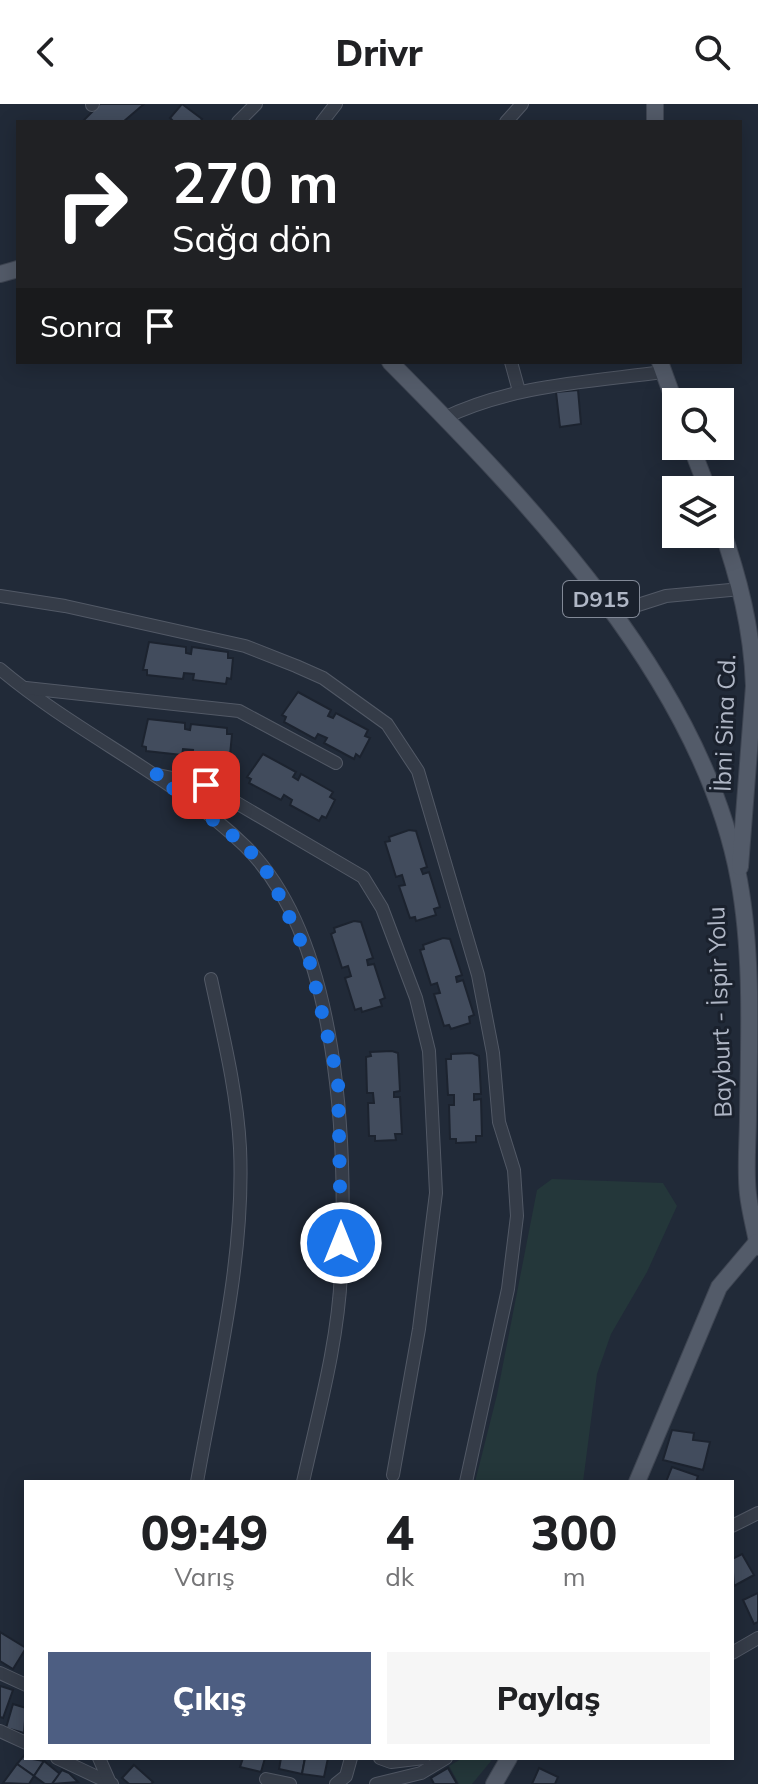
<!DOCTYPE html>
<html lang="tr">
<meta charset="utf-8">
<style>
body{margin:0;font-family:Mulish,sans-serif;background:#f6f6f6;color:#202124;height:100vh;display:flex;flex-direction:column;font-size:30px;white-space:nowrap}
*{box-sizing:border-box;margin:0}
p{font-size:26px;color:#757577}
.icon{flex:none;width:44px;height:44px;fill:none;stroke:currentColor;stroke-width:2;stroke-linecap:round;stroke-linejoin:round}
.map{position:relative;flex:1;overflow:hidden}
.drawer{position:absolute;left:24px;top:1376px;width:710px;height:280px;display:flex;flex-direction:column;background:#fff;border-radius:0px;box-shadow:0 4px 20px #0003}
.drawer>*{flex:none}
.hud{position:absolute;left:16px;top:16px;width:726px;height:244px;border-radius:0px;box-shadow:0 4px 20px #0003;background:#202124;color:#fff;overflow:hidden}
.fabs{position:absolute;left:662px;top:284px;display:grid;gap:16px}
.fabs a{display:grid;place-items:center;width:72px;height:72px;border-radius:0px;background:#fff;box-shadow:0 4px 20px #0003;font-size:40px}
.pin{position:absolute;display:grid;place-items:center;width:68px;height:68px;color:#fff;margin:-34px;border-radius:16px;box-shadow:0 4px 12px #0006}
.me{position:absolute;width:88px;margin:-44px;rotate:0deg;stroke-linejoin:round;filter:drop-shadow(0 0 6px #0008)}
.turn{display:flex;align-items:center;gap:28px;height:168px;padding:0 24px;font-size:36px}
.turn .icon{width:104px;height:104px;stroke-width:2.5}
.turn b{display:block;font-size:56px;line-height:68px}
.then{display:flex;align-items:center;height:76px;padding:0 24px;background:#0003;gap:16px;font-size:30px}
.eta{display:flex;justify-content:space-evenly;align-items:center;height:136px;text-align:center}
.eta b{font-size:48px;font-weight:800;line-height:56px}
.action{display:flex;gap:16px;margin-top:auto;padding:16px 24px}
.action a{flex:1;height:92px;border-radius:0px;background:#4d5e82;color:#fff;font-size:32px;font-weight:800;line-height:92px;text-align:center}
.action a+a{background:#f6f6f6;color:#202124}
header{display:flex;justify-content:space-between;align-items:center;height:104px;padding:0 24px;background:#fff;font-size:36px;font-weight:800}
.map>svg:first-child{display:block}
.green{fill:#24373a}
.building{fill:#424c5d;stroke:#1c232f;stroke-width:2}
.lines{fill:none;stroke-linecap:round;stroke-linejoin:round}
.minor-casing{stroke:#525966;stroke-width:14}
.major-casing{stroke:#3e4552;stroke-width:18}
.minor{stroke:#353c48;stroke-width:12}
.major{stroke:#535b69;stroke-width:16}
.route{stroke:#1a73e8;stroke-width:14;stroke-dasharray:0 25.2}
.labels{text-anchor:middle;stroke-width:6;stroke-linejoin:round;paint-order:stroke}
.shield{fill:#1a212d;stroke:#828997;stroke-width:2}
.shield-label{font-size:22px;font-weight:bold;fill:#afb6c5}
.street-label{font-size:24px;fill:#afb6c5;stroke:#1a212d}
</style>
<header><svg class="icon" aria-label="back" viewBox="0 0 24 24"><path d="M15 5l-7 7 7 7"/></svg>Drivr<svg class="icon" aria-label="search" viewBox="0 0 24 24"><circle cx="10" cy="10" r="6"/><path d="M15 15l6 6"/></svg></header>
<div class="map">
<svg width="758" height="1680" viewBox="0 0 758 1680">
<rect width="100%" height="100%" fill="#212a38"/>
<g class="green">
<path d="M 552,1075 L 663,1079 L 677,1102 L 647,1168 L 611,1230 L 597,1270 L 583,1378 L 475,1378 L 497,1291 L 537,1086 Z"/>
<path d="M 463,1654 L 490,1654 L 491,1657 L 472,1680 L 459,1680 L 449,1662 Z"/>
</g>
<g class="building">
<path d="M 100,0 L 144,0 L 123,18 L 82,18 Z"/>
<path d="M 182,0 L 202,15 L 200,18 L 174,18 L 170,14 Z"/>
<path d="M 578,286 L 581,320 L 560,323 L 556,288 Z"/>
<path d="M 149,538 L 186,543 L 186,549 L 191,550 L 192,543 L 228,548 L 228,554 L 233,554 L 231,575 L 227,574 L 226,580 L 193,576 L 194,570 L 184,569 L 183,575 L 147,571 L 147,566 L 143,566 Z"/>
<path d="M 298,588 L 331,606 L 328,612 L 333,614 L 336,609 L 368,626 L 365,632 L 370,634 L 360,653 L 356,650 L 354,655 L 324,639 L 327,634 L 318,630 L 315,635 L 284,618 L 286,613 L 282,611 Z"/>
<path d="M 148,615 L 185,619 L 185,625 L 190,626 L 191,620 L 227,624 L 227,630 L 232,630 L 230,651 L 226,650 L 225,656 L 192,652 L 193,646 L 183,645 L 182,651 L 146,647 L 146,643 L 142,642 Z"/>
<path d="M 263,650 L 296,668 L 293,673 L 298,676 L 301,670 L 333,688 L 330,693 L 335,696 L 326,714 L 322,712 L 319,717 L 290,701 L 292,696 L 284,691 L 281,696 L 249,679 L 251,675 L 247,673 Z"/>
<path d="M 409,726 L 416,727 L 427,763 L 421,765 L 423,770 L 429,768 L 440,803 L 434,805 L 436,811 L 416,817 L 415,813 L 410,814 L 399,782 L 405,781 L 402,771 L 396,773 L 385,738 L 390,737 L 389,733 Z"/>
<path d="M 354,817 L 361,818 L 373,854 L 367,856 L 368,861 L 374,860 L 385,894 L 380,896 L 382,902 L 362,908 L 361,904 L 355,906 L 345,874 L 351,872 L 348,862 L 342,864 L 331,830 L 335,828 L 334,824 Z"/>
<path d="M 443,834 L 450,835 L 462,871 L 456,873 L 457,878 L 463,876 L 474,911 L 469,913 L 470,919 L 451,925 L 449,921 L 444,922 L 434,890 L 440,889 L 437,879 L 431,881 L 420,846 L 424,845 L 423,841 Z"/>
<path d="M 392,947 L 398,949 L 400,987 L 394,988 L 394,993 L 400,993 L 402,1030 L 395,1030 L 396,1036 L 375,1037 L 375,1032 L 369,1032 L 368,999 L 374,999 L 373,989 L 367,989 L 366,953 L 371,952 L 370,948 Z"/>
<path d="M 472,949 L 479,952 L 481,990 L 474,990 L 474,996 L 481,995 L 482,1032 L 476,1032 L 476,1038 L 456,1039 L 456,1035 L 450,1035 L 449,1001 L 454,1001 L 454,991 L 448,991 L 446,955 L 451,955 L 451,950 Z"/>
<path d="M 672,1326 L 694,1329 L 693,1336 L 710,1338 L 703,1366 L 663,1356 Z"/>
<path d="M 672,1363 L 698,1372 L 696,1378 L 666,1378 Z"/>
<path d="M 742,1450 L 754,1471 L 734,1482 L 732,1455 Z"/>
<path d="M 758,1489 L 758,1518 L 754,1520 L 743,1496 Z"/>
<path d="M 0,1528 L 26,1544 L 13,1565 L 0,1557 Z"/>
<path d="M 0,1582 L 13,1586 L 3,1614 L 0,1613 Z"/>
<path d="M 13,1600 L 26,1604 L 24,1629 L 6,1624 Z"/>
<path d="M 26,1649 L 26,1654 L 44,1657 L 34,1672 L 17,1660 Z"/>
<path d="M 243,1654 L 265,1654 L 261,1668 L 240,1663 Z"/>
<path d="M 281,1654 L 305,1654 L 302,1670 L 279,1665 Z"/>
<path d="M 305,1654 L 328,1654 L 324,1673 L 302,1670 Z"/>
<path d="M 44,1657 L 60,1670 L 52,1680 L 45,1680 L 34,1672 Z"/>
<path d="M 17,1660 L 34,1672 L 29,1680 L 3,1679 Z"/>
<path d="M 134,1661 L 153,1678 L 151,1680 L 129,1680 L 122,1674 Z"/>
<path d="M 448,1664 L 457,1680 L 434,1680 L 431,1674 Z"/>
<path d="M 539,1664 L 558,1673 L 555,1680 L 532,1680 Z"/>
<path d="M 62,1666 L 69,1669 L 78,1678 L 52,1680 Z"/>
</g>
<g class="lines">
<g class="minor-casing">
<g id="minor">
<path d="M 92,1 L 93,0"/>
<path d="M 238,18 L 256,0"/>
<path d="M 322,18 L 336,0"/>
<path d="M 506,18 L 522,0"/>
<path d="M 511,258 L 519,287"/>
<path d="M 444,314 C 512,281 588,278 663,268"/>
<path d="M 0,492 L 65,502 L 245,542 L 296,562 L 323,574 L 387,620 L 418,667 L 478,871 L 493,949 L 499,1018 L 514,1066 L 517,1112 L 508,1185 L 466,1378"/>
<path d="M 613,509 L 666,492 L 741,485"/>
<path d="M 0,565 C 77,630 172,671 245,742 C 341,836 347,1044 341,1169 C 338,1240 318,1310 303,1378"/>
<path d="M 26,584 L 239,607 L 336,659"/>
<path d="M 158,671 L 206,681 L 363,773 L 382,804 L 416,894 L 429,947 L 436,1089 L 419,1225 L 393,1371"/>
<path d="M 197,1378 C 216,1269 245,1155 240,1044 C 237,987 223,931 211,875"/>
<path d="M 732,1422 L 758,1409"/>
<path d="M 732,1549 L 758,1534"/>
<path d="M 0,1569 L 26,1581"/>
<path d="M 0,1627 L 26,1639"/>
<path d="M 57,1654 L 112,1680"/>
<path d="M 99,1654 L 110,1679"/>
<path d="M 380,1654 L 391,1658 L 424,1654"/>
<path d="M 266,1675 L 290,1680"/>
<path d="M 336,1680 L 346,1672 L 351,1654"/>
<path d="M 376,1680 L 421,1669 L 446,1654"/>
</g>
</g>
<g class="major-casing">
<g id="major">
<path d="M 655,18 L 655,0"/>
<path d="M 0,170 L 18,165"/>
<path d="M 390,258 C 528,397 703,577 739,776 C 753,853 749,934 748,1011 C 748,1037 745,1064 748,1090 C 750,1108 755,1125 758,1143"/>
<path d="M 660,258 L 676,302"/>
<path d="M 691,342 L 708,386"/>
<path d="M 720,420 C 739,474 752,524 754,582 L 740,763"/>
<path d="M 637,1378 L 719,1183 L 757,1138"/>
<path d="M 494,1680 L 509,1654"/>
</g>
</g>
<use href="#minor" class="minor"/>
<use href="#major" class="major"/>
</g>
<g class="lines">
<path class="route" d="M 206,681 L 155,670 L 246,742 L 270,772 L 309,855 L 338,975 L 341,1139"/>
</g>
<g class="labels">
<rect class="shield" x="563" y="477" width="76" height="36" rx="6"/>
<g class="shield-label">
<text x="601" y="503">D915</text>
</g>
<g class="street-label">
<text transform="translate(725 619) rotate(-88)" y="8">İbni Sina Cd.</text>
<text transform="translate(720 908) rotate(-92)" y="8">Bayburt - İspir Yolu</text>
</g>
</g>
</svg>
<div class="fabs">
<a><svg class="icon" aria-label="search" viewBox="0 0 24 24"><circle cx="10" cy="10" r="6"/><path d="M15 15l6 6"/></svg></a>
<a><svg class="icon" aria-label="layers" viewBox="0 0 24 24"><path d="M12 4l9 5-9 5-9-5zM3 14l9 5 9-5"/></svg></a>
</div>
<div class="pin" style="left:206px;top:681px;background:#d93025"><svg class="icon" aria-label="arrive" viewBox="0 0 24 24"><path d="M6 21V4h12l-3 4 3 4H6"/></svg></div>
<svg class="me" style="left:341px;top:1139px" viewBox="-20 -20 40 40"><circle r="17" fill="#1a73e8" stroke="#fff" stroke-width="3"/><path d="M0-11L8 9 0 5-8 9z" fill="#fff"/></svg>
<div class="hud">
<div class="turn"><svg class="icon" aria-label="right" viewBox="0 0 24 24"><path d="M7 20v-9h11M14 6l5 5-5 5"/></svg><div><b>270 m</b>Sağa dön</div></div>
<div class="then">Sonra<svg class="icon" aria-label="arrive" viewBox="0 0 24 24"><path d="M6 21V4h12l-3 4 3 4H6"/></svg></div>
</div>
<section class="drawer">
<div class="eta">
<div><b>09:49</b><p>Varış</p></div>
<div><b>4</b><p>dk</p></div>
<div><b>300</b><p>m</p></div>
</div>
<div class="action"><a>Çıkış</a><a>Paylaş</a></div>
</section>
</div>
